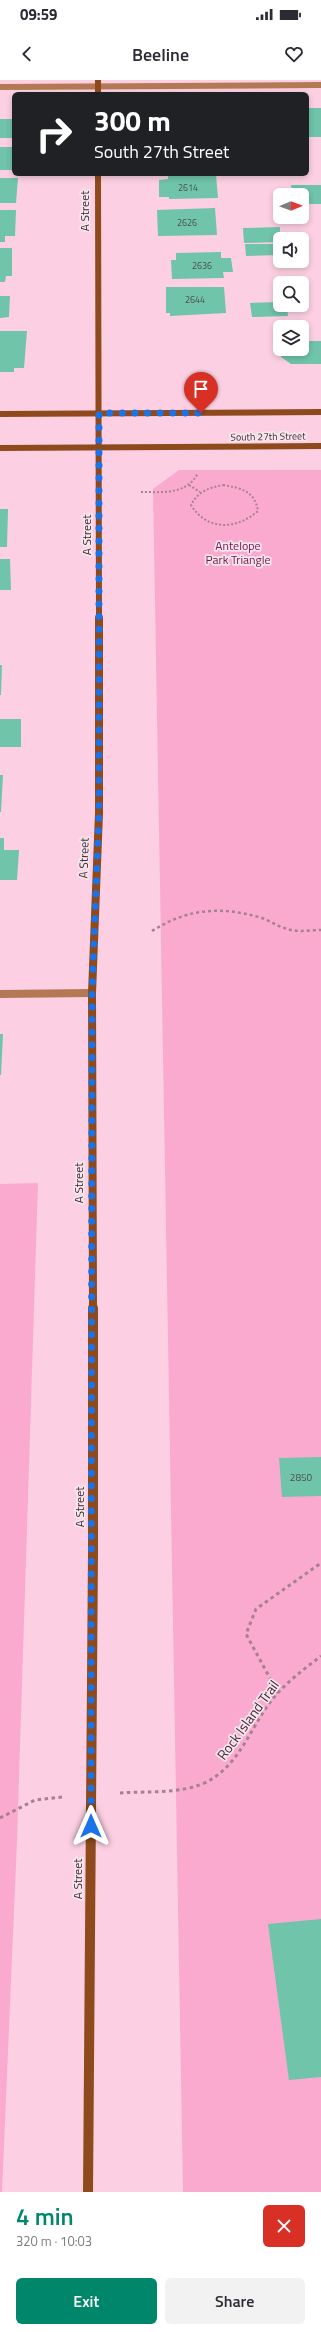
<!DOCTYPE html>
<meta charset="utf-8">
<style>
body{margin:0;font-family:"Titillium Web",sans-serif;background:#f2f2f3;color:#2b2b33;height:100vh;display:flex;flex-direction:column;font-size:15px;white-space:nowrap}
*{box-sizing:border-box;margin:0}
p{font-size:13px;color:#7c7c81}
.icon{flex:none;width:22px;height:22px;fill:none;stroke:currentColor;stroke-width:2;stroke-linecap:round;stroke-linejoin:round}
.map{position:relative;height:2112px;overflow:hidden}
.drawer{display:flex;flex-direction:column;background:#fff;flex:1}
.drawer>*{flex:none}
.guide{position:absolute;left:12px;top:12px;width:297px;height:84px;border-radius:6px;box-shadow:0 2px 6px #0003;background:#202124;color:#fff;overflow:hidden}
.needle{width:26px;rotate:89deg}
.buttons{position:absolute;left:273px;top:108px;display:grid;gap:8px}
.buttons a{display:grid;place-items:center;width:36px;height:36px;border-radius:6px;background:#fff;box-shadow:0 2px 6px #0003;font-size:20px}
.pin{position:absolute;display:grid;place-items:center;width:34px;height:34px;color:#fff;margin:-41px -17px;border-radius:50% 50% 50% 0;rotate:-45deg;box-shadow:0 0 4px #0007}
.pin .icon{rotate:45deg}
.me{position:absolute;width:44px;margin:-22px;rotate:0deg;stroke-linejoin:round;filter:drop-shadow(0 0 3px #0008)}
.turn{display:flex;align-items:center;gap:14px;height:84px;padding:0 16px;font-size:18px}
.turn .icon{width:52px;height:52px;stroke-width:2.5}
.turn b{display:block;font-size:28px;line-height:34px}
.round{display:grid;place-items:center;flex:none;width:42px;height:42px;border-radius:6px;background:#f2f2f3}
.headline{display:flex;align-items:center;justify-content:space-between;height:68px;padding:0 16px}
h1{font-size:24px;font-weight:600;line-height:30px;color:#00866a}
.action{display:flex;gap:8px;margin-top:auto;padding:8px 16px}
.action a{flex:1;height:46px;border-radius:6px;background:#00866a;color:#fff;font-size:16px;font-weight:600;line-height:46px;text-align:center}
.action a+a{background:#f2f2f3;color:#2b2b33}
.status{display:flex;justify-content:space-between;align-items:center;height:28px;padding:0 20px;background:#fff;direction:ltr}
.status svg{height:11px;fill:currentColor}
header{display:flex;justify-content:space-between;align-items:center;height:52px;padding:0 16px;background:#fff;font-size:18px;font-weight:600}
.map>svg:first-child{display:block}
.green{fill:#fbaacf}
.building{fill:#6fc4a9}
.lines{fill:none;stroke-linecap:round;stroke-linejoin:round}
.path-far2{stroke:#a68191;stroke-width:2;stroke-dasharray:2 2;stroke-linecap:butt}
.path-far1{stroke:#a68191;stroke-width:2.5;stroke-dasharray:3 3;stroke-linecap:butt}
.path{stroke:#a68191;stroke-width:3;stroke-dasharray:3.5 3.5;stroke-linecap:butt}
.street-far1{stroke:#b37854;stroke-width:6}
.street{stroke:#b37854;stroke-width:8}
.secondary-far2{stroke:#8e4a1c;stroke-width:6}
.secondary-far1{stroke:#8e4a1c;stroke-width:8}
.secondary{stroke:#8e4a1c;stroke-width:10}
.route{stroke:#1a73e8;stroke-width:7;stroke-dasharray:0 12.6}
.labels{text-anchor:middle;stroke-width:3.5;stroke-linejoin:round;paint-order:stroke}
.far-number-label{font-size:9px;fill:#4e4e51}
.far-street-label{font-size:10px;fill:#432734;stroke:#f5e6ec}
.number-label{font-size:10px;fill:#4e4e51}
.street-label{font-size:12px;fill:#432734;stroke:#f5e6ec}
.park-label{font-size:12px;fill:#72154a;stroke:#f5e6ec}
.near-street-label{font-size:14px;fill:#432734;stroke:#f5e6ec}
</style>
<div class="status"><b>09:59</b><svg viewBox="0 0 49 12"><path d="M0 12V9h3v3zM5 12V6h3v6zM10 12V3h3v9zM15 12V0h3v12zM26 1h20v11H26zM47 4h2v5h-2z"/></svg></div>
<header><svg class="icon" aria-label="back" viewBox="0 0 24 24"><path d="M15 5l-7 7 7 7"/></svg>Beeline<svg class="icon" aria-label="heart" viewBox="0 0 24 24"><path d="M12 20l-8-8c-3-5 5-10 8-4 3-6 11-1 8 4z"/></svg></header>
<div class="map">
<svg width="321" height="2112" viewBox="0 0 321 2112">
<rect width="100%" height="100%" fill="#fcd0e2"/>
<g class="green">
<path d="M 179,390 L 321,390 L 321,2112 L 183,2112 L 153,409 Z"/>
<path d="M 38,1103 L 17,1761 L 2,2112 L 0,2112 L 0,1104 Z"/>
</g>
<g class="building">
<rect x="307" y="28" width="14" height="29"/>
<rect x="0" y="39" width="14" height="19"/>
<rect x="0" y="67" width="14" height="23"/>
<path d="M 216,95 L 218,118 L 169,119 L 169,117 L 159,117 L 159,100 L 168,99 L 168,96 Z"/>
<path d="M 0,98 L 18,98 L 16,123 L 0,123 Z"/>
<path d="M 291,105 L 321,105 L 321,124 L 302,124 L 302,115 L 292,115 Z"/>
<path d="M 215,128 L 217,155 L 158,156 L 157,130 Z"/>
<path d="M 0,130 L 16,130 L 15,156 L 5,156 L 5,162 L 0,162 Z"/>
<path d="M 280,147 L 280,162 L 244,163 L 243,148 Z"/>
<path d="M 245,164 L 277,164 L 278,175 L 246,176 Z"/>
<path d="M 0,168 L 12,168 L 12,196 L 6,196 L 5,202 L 0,202 Z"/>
<path d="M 221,172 L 221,178 L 231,178 L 233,192 L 223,192 L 224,198 L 172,199 L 171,180 L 176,180 L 176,173 Z"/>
<path d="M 166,207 L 224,207 L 226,233 L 170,236 L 170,233 L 166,233 Z"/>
<path d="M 0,216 L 10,216 L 9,237 L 0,238 Z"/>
<path d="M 280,222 L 280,225 L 287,225 L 288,236 L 252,237 L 250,223 Z"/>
<path d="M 0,251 L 27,251 L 24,288 L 14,288 L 14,292 L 0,292 Z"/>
<path d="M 302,261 L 321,261 L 321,284 L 291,284 L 281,277 L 280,269 L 302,269 Z"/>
<path d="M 0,429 L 8,429 L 7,467 L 0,467 Z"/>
<path d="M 0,479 L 10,479 L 11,510 L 0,510 Z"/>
<path d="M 0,585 L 2,585 L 1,615 L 0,615 Z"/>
<rect x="0" y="639" width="21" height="28"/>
<path d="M 0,695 L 3,695 L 1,732 L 0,732 Z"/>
<path d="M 0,758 L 4,758 L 4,770 L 19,770 L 17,800 L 0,800 Z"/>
<path d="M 0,954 L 3,954 L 1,995 L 0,995 Z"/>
<path d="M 321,1377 L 321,1416 L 282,1417 L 279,1378 Z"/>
<path d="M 321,1839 L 321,1997 L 289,2000 L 268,1844 Z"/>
</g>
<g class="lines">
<g class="path-far2">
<path d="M 189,405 L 200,412"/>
<path d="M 223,405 C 241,408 255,411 258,431 C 236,450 207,451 191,425 C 198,411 209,408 223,405 Z"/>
<path d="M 141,412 C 162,412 187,415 198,393"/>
</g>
<path class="path-far1" d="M 152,851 C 188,828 222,826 262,838 C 272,842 281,848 291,850 C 300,852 311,850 321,850"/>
<g class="path">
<path d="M 278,1613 L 246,1554 L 256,1529 L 321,1483"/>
<path d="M 120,1713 C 147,1711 177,1714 202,1704 C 238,1689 249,1650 271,1621 C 285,1603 303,1590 321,1576"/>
<path d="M 0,1738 L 35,1720 L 63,1717"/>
</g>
<path class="street-far1" d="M 0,7 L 321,5"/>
<path class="street" d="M 0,914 L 92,913"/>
<g class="secondary-far2">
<path d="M 98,0 L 98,14"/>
<path d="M 98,94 L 99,539"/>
<path d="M 0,334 L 321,332"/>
<path d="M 0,368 L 321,366"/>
</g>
<path class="secondary-far1" d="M 93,1229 L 92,913 L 99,733 L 99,538"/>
<path class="secondary" d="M 88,2112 L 93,1473 L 93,1228"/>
</g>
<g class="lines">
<path class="route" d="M 91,1746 L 92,913 L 99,733 L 99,333 L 201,333"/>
</g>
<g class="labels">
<g class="far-number-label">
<text x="188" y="111">2614</text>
<text x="187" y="146">2626</text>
<text x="202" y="189">2636</text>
<text x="195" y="223">2644</text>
</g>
<g class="far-street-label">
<text transform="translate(268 356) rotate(-1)" y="4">South 27th Street</text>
</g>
<g class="number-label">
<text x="301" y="1401">2850</text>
</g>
<g class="street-label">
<text transform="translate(85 131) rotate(-90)" y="4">A Street</text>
<text transform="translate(87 455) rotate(-90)" y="4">A Street</text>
<text transform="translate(84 778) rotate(-88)" y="4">A Street</text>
<text transform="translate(79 1103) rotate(-90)" y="4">A Street</text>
<text transform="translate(80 1427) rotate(-90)" y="4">A Street</text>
<text transform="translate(78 1799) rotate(-90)" y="4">A Street</text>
</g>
<g class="park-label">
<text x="238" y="470">Antelope<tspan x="238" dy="14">Park Triangle</tspan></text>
</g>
<g class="near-street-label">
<text transform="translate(248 1640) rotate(-54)" y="5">Rock Island Trail</text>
</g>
</g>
</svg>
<div class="buttons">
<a><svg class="needle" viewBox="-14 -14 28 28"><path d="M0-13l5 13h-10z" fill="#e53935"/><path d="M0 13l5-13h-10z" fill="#7c7c81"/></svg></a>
<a><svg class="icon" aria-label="sound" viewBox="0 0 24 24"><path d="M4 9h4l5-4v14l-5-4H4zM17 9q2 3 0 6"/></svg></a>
<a><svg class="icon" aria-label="search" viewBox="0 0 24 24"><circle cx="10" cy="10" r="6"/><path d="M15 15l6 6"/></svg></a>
<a><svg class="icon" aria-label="layers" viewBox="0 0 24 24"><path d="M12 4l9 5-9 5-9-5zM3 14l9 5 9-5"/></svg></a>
</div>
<div class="pin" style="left:201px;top:333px;background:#d93025"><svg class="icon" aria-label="arrive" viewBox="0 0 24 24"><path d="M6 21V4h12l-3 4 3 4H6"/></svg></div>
<svg class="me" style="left:91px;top:1746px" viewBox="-20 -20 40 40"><path d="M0-17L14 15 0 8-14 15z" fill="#1a73e8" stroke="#fff" stroke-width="4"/></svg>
<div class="guide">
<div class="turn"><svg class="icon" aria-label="right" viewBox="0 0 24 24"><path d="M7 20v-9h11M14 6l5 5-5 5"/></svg><div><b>300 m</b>South 27th Street</div></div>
</div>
</div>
<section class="drawer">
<div class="headline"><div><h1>4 min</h1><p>320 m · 10:03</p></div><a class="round" style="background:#d93025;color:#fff"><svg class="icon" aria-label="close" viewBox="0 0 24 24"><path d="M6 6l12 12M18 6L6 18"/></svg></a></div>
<div class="action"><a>Exit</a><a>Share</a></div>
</section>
